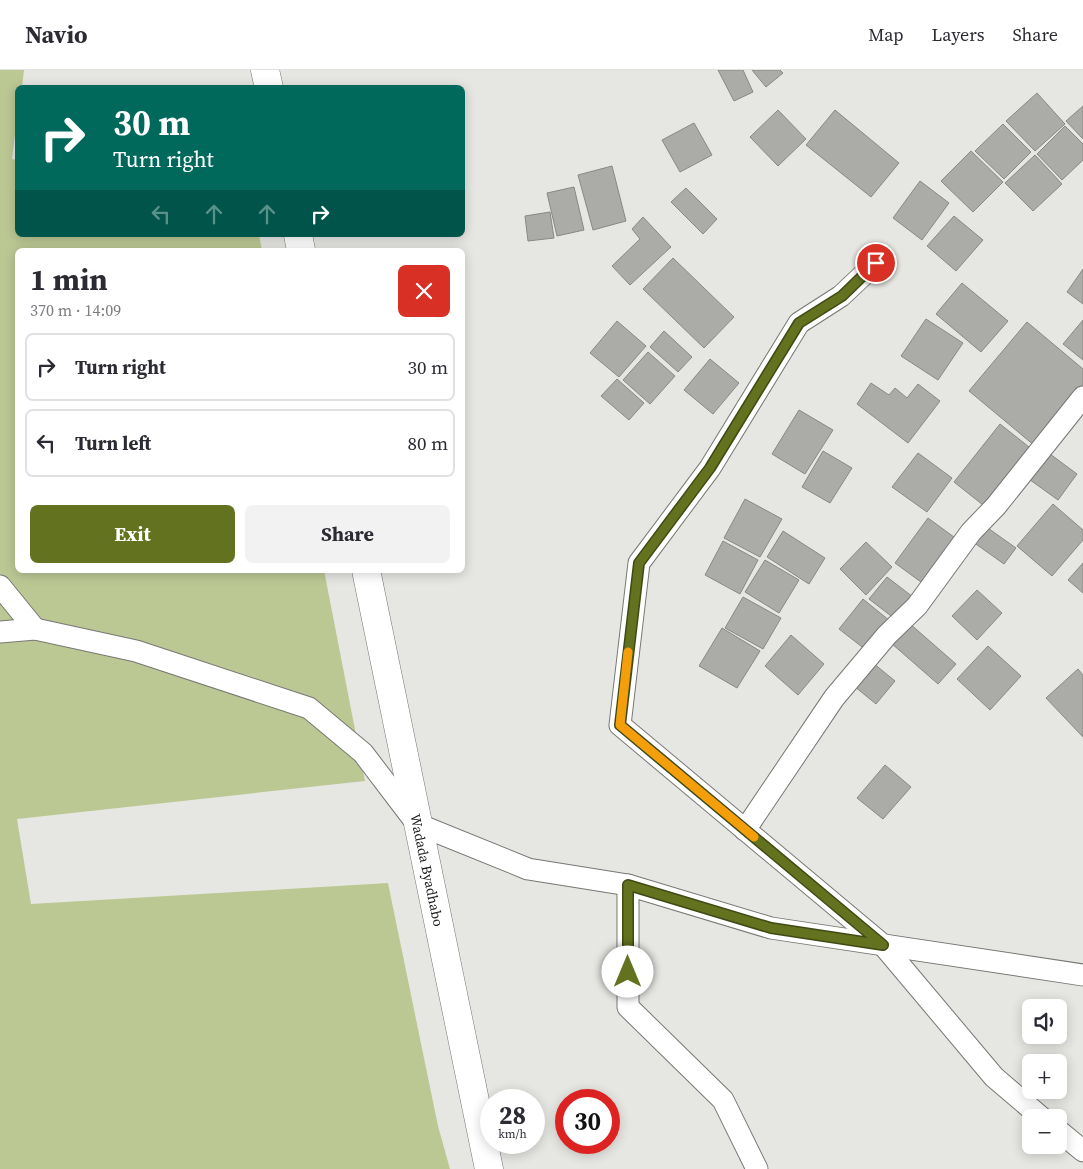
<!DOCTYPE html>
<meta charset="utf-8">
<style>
body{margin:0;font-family:"Source Serif 4",serif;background:#f2f2f3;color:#2b2b33;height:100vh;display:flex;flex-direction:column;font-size:19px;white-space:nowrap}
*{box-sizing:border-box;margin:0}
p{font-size:16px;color:#7c7c81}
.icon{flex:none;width:28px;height:28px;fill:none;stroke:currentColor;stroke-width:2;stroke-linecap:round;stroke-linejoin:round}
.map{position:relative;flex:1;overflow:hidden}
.sheet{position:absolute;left:15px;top:178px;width:450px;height:325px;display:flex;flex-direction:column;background:#fff;border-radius:8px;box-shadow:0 2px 12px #0003}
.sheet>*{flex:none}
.hud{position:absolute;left:15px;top:15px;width:450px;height:152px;border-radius:8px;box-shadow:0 2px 12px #0003;background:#00695c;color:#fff;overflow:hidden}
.tools{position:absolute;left:1022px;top:929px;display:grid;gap:10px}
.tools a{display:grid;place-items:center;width:45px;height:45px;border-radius:8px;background:#fff;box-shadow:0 2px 12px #0003;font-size:25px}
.speed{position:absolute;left:480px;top:1019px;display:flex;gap:10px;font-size:25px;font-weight:700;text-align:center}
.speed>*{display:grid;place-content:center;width:65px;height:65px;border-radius:50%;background:#fff;box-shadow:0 2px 12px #0003;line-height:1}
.speed small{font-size:12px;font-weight:400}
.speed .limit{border:8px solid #d22;background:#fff;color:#111}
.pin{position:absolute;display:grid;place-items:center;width:42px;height:42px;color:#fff;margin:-21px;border:2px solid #fff;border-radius:50%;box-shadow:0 1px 5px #0007}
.me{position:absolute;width:55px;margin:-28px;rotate:0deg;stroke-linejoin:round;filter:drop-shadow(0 0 4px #0008)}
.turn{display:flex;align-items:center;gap:18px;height:105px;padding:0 15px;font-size:22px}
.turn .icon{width:65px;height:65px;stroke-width:2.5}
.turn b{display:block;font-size:35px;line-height:42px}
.lanes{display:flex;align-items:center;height:48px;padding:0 15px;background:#0003;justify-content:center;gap:25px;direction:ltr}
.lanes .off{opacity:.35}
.round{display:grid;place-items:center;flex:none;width:52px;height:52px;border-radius:8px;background:#f2f2f3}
.head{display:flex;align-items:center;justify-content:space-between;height:85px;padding:0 15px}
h1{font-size:30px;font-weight:700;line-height:38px}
.action{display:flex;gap:10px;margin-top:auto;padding:10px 15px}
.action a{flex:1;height:58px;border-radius:8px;background:#63721f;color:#fff;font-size:20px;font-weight:700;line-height:58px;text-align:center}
.action a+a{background:#f2f2f3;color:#2b2b33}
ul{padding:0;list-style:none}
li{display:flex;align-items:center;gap:15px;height:68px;margin:0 10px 8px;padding:0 5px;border:2px solid #e1e1e2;border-radius:8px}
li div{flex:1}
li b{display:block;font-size:19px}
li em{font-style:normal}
header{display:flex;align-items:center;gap:30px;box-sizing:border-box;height:70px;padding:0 25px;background:#fff;border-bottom:1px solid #e1e1e2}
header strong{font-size:24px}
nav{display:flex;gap:28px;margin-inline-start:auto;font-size:18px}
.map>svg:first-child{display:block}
.green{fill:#bbc894}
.building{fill:#abaca7;stroke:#878984}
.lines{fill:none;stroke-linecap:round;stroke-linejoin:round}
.minor-casing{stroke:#777874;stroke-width:23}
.primary-casing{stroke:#777874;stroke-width:29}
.minor{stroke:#fff;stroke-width:21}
.primary{stroke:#fff;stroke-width:28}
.route-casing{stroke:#404a14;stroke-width:12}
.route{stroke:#63721f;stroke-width:9}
.slow{stroke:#f59e0b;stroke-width:9}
.labels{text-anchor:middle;stroke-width:4;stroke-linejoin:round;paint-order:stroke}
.street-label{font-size:14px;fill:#1b1b1a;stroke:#fff}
</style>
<header>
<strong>Navio</strong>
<nav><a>Map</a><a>Layers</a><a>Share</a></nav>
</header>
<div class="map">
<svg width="1083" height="1099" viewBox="0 0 1083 1099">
<rect width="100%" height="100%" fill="#e6e7e2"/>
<path class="green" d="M 0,0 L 24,0 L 22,17 L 18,18 L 17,48 L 12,89 L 17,90 L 18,165 L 259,165 L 262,180 L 18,180 L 18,500 L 324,500 L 365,711 L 17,749 L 31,834 L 388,813 L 438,1056 L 450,1099 L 0,1099 Z"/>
<g class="building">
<path d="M 718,0 L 743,0 L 753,22 L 734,31 Z"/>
<path d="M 752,0 L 780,0 L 783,3 L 766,17 Z"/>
<path d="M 1037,23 L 1065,54 L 1035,81 L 1006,51 Z"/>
<path d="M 1083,36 L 1083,69 L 1066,51 Z"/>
<path d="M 778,40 L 806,69 L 778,96 L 750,67 Z"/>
<path d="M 835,40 L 899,93 L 871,127 L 806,75 Z"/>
<path d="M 694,53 L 712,85 L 680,102 L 662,70 Z"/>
<path d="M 1003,54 L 1031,82 L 1004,109 L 975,81 Z"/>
<path d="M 1065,56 L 1083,74 L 1083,90 L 1062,110 L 1037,84 Z"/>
<path d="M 971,81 L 1003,112 L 973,142 L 941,111 Z"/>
<path d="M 1035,85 L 1062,114 L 1033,141 L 1005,113 Z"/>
<path d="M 612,96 L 626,151 L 593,160 L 578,105 Z"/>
<path d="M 920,111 L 949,133 L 922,170 L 893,148 Z"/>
<path d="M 574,117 L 584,160 L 557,166 L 547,123 Z"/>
<path d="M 686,118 L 717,149 L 703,164 L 671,132 Z"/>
<path d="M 550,142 L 554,168 L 528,171 L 525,146 Z"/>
<path d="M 954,146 L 983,170 L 956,201 L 927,176 Z"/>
<path d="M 643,147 L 671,177 L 630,215 L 612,196 L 640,169 L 632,159 Z"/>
<path d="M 673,188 L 734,247 L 704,278 L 643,219 Z"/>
<path d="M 1083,199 L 1083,234 L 1067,222 Z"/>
<path d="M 962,213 L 1008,251 L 981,282 L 936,244 Z"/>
<path d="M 926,249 L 963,273 L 938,310 L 901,286 Z"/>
<path d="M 1083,250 L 1083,290 L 1063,274 Z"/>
<path d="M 617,251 L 646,276 L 619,307 L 590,283 Z"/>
<path d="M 1027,252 L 1083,299 L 1083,319 L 1035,376 L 969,321 Z"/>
<path d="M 664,261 L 692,287 L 678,302 L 650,277 Z"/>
<path d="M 648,282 L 675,306 L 650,334 L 623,310 Z"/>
<path d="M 710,289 L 739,313 L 713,344 L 684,320 Z"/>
<path d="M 617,309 L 644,333 L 629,350 L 601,326 Z"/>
<path d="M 871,313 L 889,325 L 895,318 L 907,328 L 918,314 L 940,331 L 908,373 L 857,334 Z"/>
<path d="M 799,340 L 833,360 L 805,404 L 772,384 Z"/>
<path d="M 1000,354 L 1029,377 L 983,435 L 954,412 Z"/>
<path d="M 823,381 L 852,398 L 830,433 L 802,417 Z"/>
<path d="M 1046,381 L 1077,404 L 1058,430 L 1026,407 Z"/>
<path d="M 918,383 L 952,408 L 927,442 L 892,417 Z"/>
<path d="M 745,429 L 782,449 L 760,487 L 724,468 Z"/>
<path d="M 1053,434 L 1083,460 L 1083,470 L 1052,506 L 1017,476 Z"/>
<path d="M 928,448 L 958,470 L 925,515 L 895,493 Z"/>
<path d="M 985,456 L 1016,478 L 1004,494 L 973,472 Z"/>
<path d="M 783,461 L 825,488 L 809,514 L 767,487 Z"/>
<path d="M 723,471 L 758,490 L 740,524 L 705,505 Z"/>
<path d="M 866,472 L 892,497 L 866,525 L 840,499 Z"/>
<path d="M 765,490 L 799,510 L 779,543 L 745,522 Z"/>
<path d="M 1083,493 L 1083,523 L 1068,510 Z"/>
<path d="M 887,507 L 913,527 L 895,549 L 869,529 Z"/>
<path d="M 977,520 L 1002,543 L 977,570 L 952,546 Z"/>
<path d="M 743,527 L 781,548 L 763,579 L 725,558 Z"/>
<path d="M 863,529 L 890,551 L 866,580 L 839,559 Z"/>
<path d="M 909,553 L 956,594 L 938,614 L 891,573 Z"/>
<path d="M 722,558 L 760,581 L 737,618 L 699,596 Z"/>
<path d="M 791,565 L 824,594 L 798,625 L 765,596 Z"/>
<path d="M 988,576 L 1021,606 L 990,640 L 957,609 Z"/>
<path d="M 873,593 L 895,611 L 876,634 L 854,616 Z"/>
<path d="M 1078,599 L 1083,605 L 1083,667 L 1046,628 Z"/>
<path d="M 885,695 L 911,717 L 883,749 L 857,728 Z"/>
</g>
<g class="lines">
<g class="minor-casing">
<g id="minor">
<path d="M 876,193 L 841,226 L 799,253 L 710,398 L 639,493 L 620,655 L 883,875 L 994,1007 L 1042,1048"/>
<path d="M 0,516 L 35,559"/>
<path d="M 0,562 L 35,559 L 136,581 L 309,638 L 363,683 L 417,754 L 528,799 L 628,815 L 771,858 L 1083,905"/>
<path d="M 745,760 L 834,628 L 887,565 L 917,536 L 971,462 L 996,436 L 1083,327"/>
<path d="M 628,815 L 628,937 L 723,1030 L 757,1099"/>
<path d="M 1059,1061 L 1083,1081"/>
</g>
</g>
<g class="primary-casing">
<g id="primary">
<path d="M 265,0 L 269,18"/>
<path d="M 298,165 L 301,180"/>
<path d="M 366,500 L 489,1099"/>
</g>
</g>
<use href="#minor" class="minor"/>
<use href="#primary" class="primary"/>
</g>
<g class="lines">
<g class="route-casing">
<path id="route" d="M 628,902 L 628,815 L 771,858 L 883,875 L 620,655 L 639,493 L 710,398 L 799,253 L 842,226 L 876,193"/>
</g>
<use href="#route" class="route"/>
<path class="slow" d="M 628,582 L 620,655 L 754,767"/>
</g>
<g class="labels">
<g class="street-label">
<text transform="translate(427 800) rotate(78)" y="5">Wadada Byadhabo</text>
</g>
</g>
</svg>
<div class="tools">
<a><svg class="icon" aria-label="sound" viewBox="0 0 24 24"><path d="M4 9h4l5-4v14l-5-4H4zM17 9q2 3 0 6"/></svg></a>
<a>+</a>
<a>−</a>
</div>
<div class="speed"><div>28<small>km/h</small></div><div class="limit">30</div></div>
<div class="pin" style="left:876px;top:193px;background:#d93025"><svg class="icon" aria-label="arrive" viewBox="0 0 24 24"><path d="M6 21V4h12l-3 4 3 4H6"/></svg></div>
<svg class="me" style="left:628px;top:902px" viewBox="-20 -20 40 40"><circle r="19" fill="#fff"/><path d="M0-13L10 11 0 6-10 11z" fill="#63721f"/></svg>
<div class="hud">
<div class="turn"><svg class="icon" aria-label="right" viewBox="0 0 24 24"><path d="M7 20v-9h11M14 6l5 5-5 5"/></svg><div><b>30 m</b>Turn right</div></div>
<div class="lanes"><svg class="icon off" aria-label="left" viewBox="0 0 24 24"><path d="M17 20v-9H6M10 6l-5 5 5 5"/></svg><svg class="icon off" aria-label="ahead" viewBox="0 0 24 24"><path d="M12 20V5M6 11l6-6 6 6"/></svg><svg class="icon off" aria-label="ahead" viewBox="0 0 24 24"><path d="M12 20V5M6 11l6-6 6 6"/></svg><svg class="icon" aria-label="right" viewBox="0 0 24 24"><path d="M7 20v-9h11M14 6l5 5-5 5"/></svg></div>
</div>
<section class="sheet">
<div class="head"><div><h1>1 min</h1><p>370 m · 14:09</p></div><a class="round" style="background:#d93025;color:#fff"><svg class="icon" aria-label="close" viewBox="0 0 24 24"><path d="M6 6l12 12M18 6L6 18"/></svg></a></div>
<ul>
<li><svg class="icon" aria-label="right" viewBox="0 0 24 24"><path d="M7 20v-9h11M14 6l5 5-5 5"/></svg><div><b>Turn right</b></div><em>30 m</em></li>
<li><svg class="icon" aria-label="left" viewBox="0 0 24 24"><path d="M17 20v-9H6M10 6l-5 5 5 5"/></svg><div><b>Turn left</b></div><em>80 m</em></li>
</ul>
<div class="action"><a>Exit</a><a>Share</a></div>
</section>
</div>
